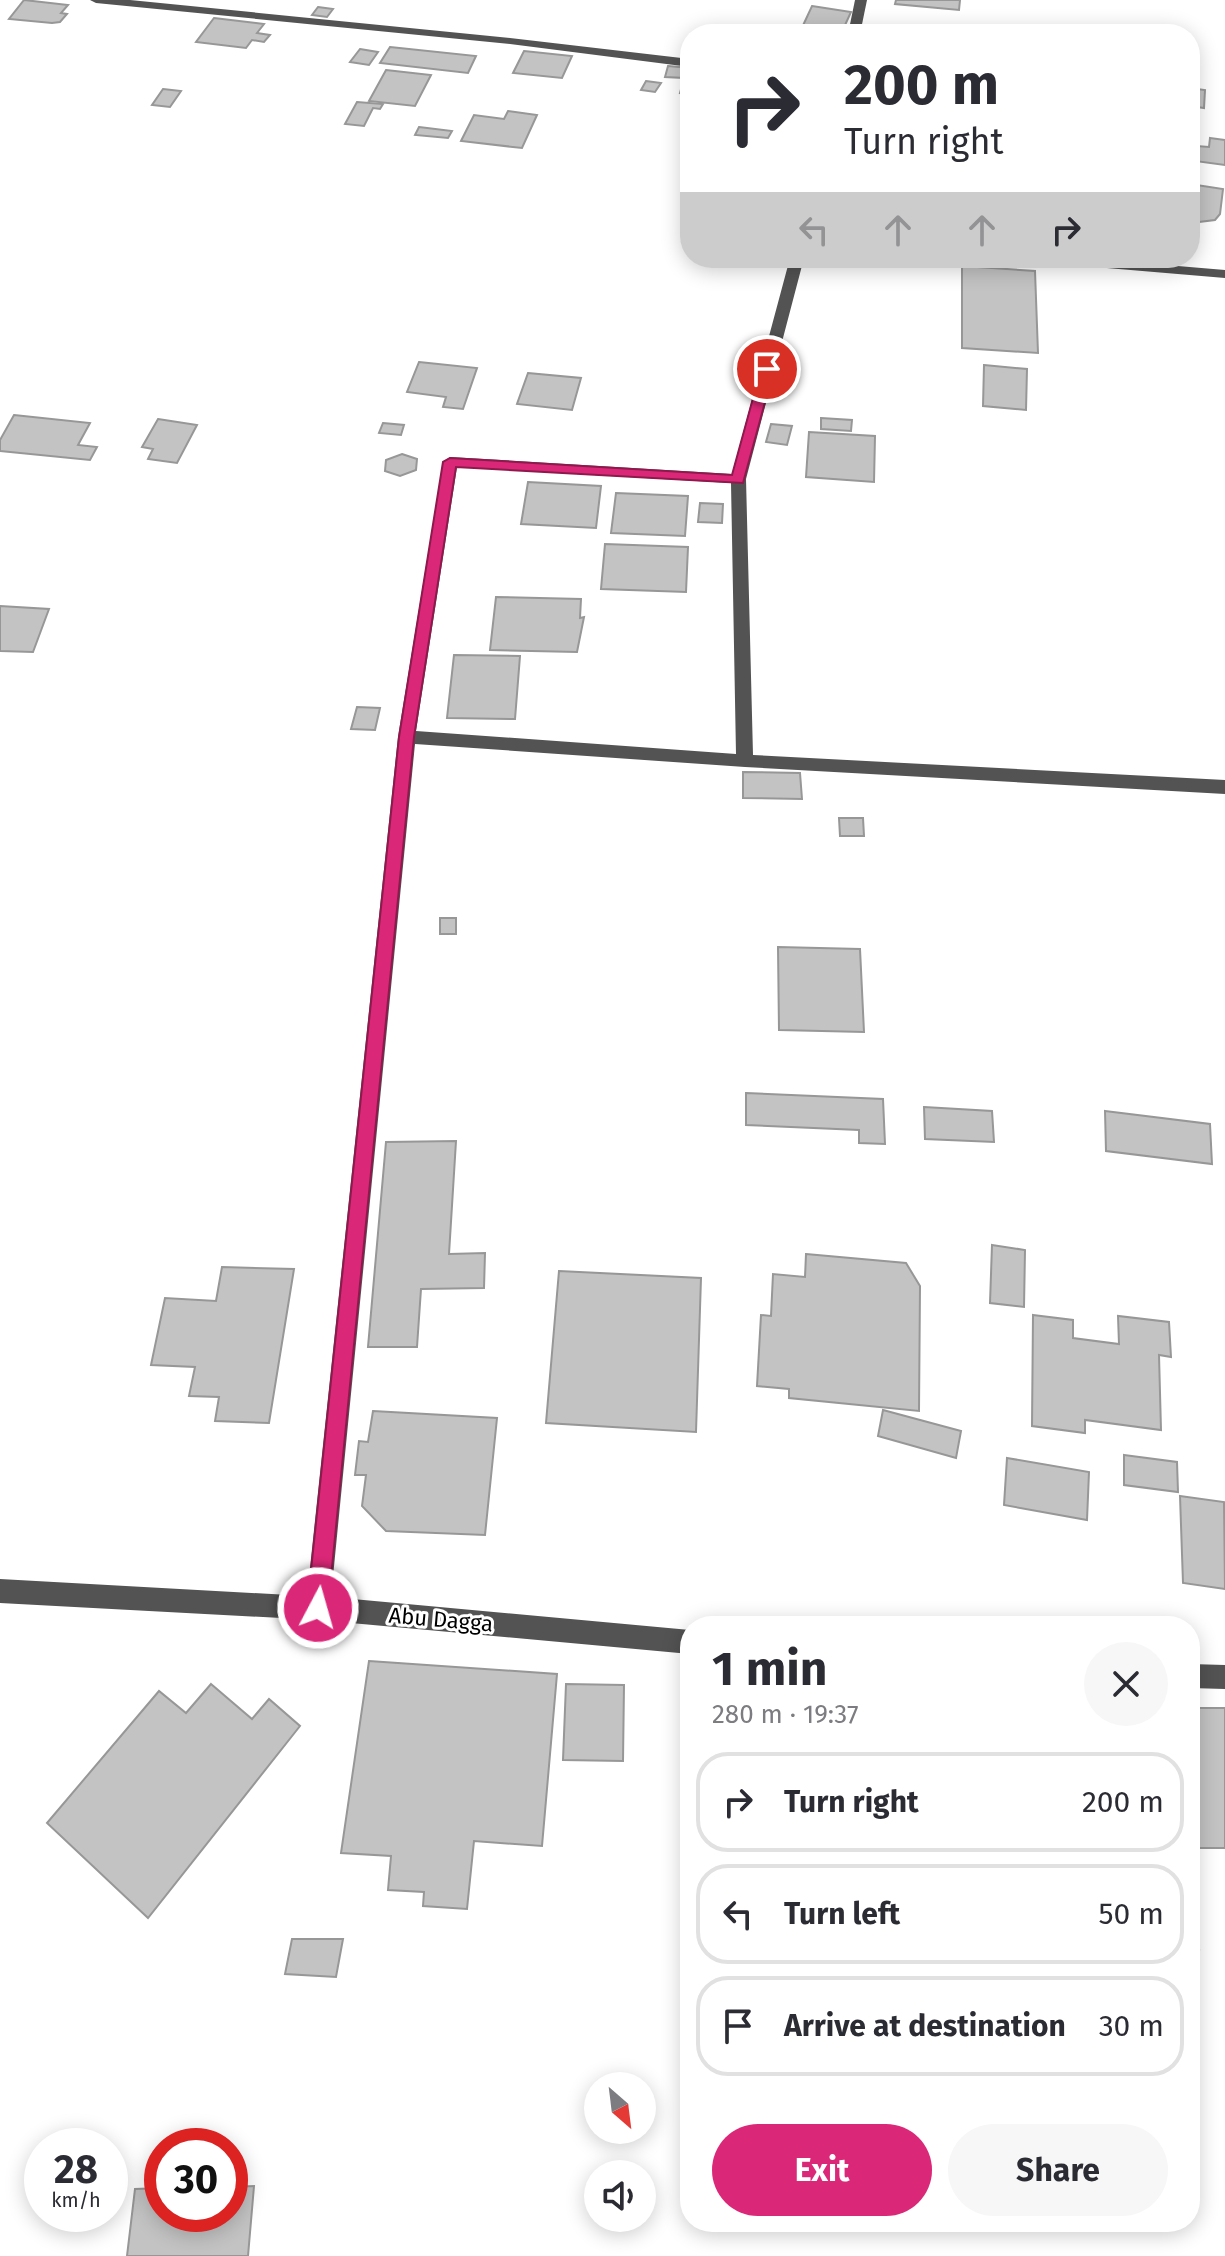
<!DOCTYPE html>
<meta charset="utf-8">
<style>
body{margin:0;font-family:"Fira Sans",sans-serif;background:#f7f7f7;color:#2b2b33;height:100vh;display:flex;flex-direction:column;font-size:30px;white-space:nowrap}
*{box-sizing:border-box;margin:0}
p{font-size:26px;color:#7c7c81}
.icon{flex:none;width:44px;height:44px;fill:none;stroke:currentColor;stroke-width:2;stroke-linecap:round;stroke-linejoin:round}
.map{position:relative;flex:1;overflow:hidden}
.drawer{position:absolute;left:680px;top:1616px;width:520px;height:616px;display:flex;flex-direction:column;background:#fff;border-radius:32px;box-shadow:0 4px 20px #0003}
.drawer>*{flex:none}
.hud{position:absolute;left:680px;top:24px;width:520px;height:244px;border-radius:32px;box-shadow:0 4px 20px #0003;background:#fff;color:#2b2b33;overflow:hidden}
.needle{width:52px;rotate:152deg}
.buttons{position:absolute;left:584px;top:2072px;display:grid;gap:16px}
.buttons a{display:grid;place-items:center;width:72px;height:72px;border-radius:50%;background:#fff;box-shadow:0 4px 20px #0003;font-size:40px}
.speed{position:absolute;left:24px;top:2128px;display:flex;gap:16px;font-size:40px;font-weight:700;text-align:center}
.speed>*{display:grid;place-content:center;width:104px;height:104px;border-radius:50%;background:#fff;box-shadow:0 4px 20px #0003;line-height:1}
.speed small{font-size:20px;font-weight:400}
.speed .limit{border:12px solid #d22;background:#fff;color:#111}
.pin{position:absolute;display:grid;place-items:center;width:68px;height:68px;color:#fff;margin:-34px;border:4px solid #fff;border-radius:50%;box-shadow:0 2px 8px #0007}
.me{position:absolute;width:88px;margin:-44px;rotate:6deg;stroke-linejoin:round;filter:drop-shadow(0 0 6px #0008)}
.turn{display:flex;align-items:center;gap:28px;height:168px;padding:0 32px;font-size:36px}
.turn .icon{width:104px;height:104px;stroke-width:2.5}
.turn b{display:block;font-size:56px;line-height:68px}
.lanes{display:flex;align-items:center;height:76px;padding:0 32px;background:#0003;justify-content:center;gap:40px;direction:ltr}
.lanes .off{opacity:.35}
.round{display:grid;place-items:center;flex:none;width:84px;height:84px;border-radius:42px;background:#f7f7f7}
.overview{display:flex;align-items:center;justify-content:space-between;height:136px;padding:0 32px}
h1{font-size:48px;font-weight:700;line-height:60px}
.primary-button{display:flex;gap:16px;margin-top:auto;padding:16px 32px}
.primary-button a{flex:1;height:92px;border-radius:48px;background:#db2777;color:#fff;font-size:32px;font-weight:700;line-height:92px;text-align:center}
.primary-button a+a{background:#f7f7f7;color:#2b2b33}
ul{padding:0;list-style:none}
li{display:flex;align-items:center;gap:24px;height:100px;margin:0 16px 12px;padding:0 16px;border:4px solid #e1e1e2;border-radius:32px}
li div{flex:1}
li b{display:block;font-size:30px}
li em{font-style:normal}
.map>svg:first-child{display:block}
.building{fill:#c3c3c3;stroke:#979797;stroke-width:2}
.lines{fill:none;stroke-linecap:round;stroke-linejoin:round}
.minor{fill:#535353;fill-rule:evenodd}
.route{fill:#db2777;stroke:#8e194d;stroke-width:2}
.labels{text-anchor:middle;stroke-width:6;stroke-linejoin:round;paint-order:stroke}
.street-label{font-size:22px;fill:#000;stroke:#fff}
</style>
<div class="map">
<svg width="1225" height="2256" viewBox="0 0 1225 2256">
<rect width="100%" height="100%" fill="#fff"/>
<g class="building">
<path d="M 24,0 L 68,5 L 61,13 L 67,14 L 60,22 L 52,23 L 9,19 Z"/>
<path d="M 896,0 L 960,0 L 959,10 L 895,4 Z"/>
<path d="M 812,6 L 851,12 L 841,34 L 799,34 Z"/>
<path d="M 318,7 L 333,9 L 327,17 L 312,15 Z"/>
<path d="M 214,18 L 264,24 L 257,33 L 270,35 L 264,42 L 252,40 L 246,48 L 196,42 Z"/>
<path d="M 390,47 L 476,56 L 468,73 L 380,63 Z"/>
<path d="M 360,49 L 378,52 L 369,65 L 350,62 Z"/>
<path d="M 524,51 L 572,56 L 562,78 L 513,73 Z"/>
<path d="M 668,66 L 690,68 L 690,94 L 680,93 L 684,78 L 665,77 Z"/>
<path d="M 386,70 L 431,75 L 415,106 L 369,101 Z"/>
<path d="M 646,81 L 661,83 L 655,92 L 641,90 Z"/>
<path d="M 1190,88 L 1205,90 L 1204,108 L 1190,106 Z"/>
<path d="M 163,89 L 181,91 L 170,107 L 152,105 Z"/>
<path d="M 357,102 L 383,104 L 380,109 L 373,108 L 364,126 L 345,124 Z"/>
<path d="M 508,111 L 537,115 L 522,148 L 461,141 L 474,115 L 504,119 Z"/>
<path d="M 419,127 L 452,131 L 448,138 L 415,135 Z"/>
<path d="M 1210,138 L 1225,140 L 1225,165 L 1195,161 L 1197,146 L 1209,147 Z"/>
<path d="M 1190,184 L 1223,189 L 1220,214 L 1215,220 L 1190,223 Z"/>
<path d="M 962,266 L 1035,271 L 1038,353 L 962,348 Z"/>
<path d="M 419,362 L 477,368 L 463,409 L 443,407 L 446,397 L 407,392 Z"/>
<path d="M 984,365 L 1027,369 L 1026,410 L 983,406 Z"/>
<path d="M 528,373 L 581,378 L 572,410 L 517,404 Z"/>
<path d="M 14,415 L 90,423 L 78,445 L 97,447 L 90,460 L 0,451 L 0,440 Z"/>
<path d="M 821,418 L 852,420 L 851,431 L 821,429 Z"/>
<path d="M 158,419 L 197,425 L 177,463 L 148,459 L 153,449 L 142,447 Z"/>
<path d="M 383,423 L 404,425 L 401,435 L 379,433 Z"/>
<path d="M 771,424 L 792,426 L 787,445 L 766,442 Z"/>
<path d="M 809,432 L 875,436 L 874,482 L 806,477 Z"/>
<path d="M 402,454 L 417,459 L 416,470 L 400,476 L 385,471 L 386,460 Z"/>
<path d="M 528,482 L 601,486 L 596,528 L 521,524 Z"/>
<path d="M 616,493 L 688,496 L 685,536 L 611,533 Z"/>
<path d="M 700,503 L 723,504 L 722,523 L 698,522 Z"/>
<path d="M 605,544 L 688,547 L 686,592 L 601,589 Z"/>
<path d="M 496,597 L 581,599 L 580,618 L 584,617 L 577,652 L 490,650 Z"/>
<path d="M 0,606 L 49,609 L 33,652 L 0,651 Z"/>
<path d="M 454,655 L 520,656 L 515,719 L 447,718 Z"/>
<path d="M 357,707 L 380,708 L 375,730 L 351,729 Z"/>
<path d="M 743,772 L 800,773 L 802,799 L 743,798 Z"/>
<path d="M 839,818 L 863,818 L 864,836 L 840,836 Z"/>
<rect x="440" y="918" width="16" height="16"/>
<path d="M 778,947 L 860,949 L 864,1032 L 779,1030 Z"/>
<path d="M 746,1093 L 883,1099 L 885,1144 L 859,1143 L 859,1130 L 746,1125 Z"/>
<path d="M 924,1107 L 992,1111 L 994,1142 L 925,1139 Z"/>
<path d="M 1105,1111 L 1210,1124 L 1212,1164 L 1106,1151 Z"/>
<path d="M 456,1141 L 449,1254 L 485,1253 L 484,1288 L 421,1289 L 417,1347 L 368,1347 L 386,1142 Z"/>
<path d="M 992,1245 L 1025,1250 L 1024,1307 L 990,1303 Z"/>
<path d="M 806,1254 L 906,1263 L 920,1286 L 919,1411 L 789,1398 L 789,1389 L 757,1386 L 761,1315 L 771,1316 L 773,1274 L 805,1277 Z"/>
<path d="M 222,1267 L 294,1269 L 269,1423 L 215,1421 L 219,1397 L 189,1396 L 195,1367 L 151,1365 L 165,1298 L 216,1301 Z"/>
<path d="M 559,1271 L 701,1278 L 696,1432 L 546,1423 Z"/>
<path d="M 1033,1315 L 1073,1320 L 1073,1338 L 1119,1344 L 1118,1316 L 1169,1322 L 1171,1357 L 1159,1355 L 1161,1430 L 1085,1420 L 1085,1433 L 1032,1426 Z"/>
<path d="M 883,1410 L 961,1431 L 956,1458 L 878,1436 Z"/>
<path d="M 373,1411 L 497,1418 L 485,1535 L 386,1531 L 362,1506 L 366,1475 L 355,1475 L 359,1441 L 368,1442 Z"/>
<path d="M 1124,1455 L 1177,1462 L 1178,1492 L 1124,1485 Z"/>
<path d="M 1007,1458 L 1089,1472 L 1087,1520 L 1004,1505 Z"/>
<path d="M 1180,1496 L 1224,1502 L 1225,1589 L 1183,1583 Z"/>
<path d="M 369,1661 L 557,1674 L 542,1846 L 474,1841 L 467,1909 L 423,1906 L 424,1892 L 388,1890 L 391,1856 L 341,1853 Z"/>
<path d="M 211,1684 L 252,1719 L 269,1699 L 300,1726 L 148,1918 L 47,1823 L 159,1691 L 186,1713 Z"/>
<path d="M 566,1684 L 624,1685 L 623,1761 L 563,1760 Z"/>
<rect x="1190" y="1708" width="35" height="140"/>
<path d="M 1190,1901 L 1199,1949 L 1190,1948 Z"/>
<path d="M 292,1939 L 343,1939 L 336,1977 L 285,1974 Z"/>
<path d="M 254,2186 L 248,2256 L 127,2256 L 135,2189 L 162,2188 L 162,2214 L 230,2214 L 230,2187 Z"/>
</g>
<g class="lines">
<g class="minor">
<path d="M 90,0 L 130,0 L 510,38 L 690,59 L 690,67 L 510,44 L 96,3 Z"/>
<path d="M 855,0 L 867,0 L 860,34 L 848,34 Z"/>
<path d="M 790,258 L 804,258 L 746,479 L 753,755 L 1225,780 L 1225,794 L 745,767 L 415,744 L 331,1597 L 690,1630 L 690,1654 L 318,1620 L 0,1603 L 0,1579 L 307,1596 L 398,737 L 443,462 L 450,457 L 732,474 ZM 457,467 L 731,483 L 736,754 L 416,731 Z"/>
<path d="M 1029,258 L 1083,258 L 1225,270 L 1225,278 L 1036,262 Z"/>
<path d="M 1190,1664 L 1225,1665 L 1225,1689 L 1190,1688 Z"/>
</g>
</g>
<path class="route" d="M 767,365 L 774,369 L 743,483 L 456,467 L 414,737 L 328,1608 L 325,1615 L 318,1619 L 310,1615 L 307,1608 L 399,737 L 443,462 L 450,458 L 732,475 L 761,369 Z"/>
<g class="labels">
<g class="street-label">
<text transform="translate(441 1619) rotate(5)" y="8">Abu Dagga</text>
</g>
</g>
</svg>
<div class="buttons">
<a><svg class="needle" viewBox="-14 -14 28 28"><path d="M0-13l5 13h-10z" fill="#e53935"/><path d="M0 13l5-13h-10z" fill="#7c7c81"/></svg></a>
<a><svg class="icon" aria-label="sound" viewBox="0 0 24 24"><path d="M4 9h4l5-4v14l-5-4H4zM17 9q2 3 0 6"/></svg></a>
</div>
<div class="speed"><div>28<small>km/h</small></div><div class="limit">30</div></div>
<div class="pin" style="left:767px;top:369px;background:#d93025"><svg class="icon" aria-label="arrive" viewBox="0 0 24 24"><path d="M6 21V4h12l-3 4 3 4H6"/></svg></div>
<svg class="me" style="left:318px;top:1608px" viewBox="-20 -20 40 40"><circle r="17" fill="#db2777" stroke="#fff" stroke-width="3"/><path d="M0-11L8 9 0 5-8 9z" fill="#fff"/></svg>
<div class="hud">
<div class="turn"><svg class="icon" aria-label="right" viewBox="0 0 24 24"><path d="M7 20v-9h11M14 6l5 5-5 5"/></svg><div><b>200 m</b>Turn right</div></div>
<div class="lanes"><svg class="icon off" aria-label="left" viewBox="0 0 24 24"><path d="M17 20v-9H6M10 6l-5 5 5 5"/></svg><svg class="icon off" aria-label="ahead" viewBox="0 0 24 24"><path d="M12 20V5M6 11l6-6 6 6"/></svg><svg class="icon off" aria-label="ahead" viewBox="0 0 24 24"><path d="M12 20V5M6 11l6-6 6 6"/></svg><svg class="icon" aria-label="right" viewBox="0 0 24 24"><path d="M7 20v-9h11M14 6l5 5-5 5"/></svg></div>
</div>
<section class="drawer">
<div class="overview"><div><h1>1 min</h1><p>280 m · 19:37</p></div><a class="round"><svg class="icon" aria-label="close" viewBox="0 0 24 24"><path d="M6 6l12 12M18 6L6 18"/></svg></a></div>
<ul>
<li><svg class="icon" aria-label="right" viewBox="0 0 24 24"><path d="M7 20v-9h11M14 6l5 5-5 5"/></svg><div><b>Turn right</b></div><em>200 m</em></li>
<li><svg class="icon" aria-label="left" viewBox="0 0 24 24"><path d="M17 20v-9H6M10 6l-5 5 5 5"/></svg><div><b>Turn left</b></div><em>50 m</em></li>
<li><svg class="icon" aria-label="arrive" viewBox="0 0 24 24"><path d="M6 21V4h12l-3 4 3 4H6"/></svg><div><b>Arrive at destination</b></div><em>30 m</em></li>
</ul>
<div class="primary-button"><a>Exit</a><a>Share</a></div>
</section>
</div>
